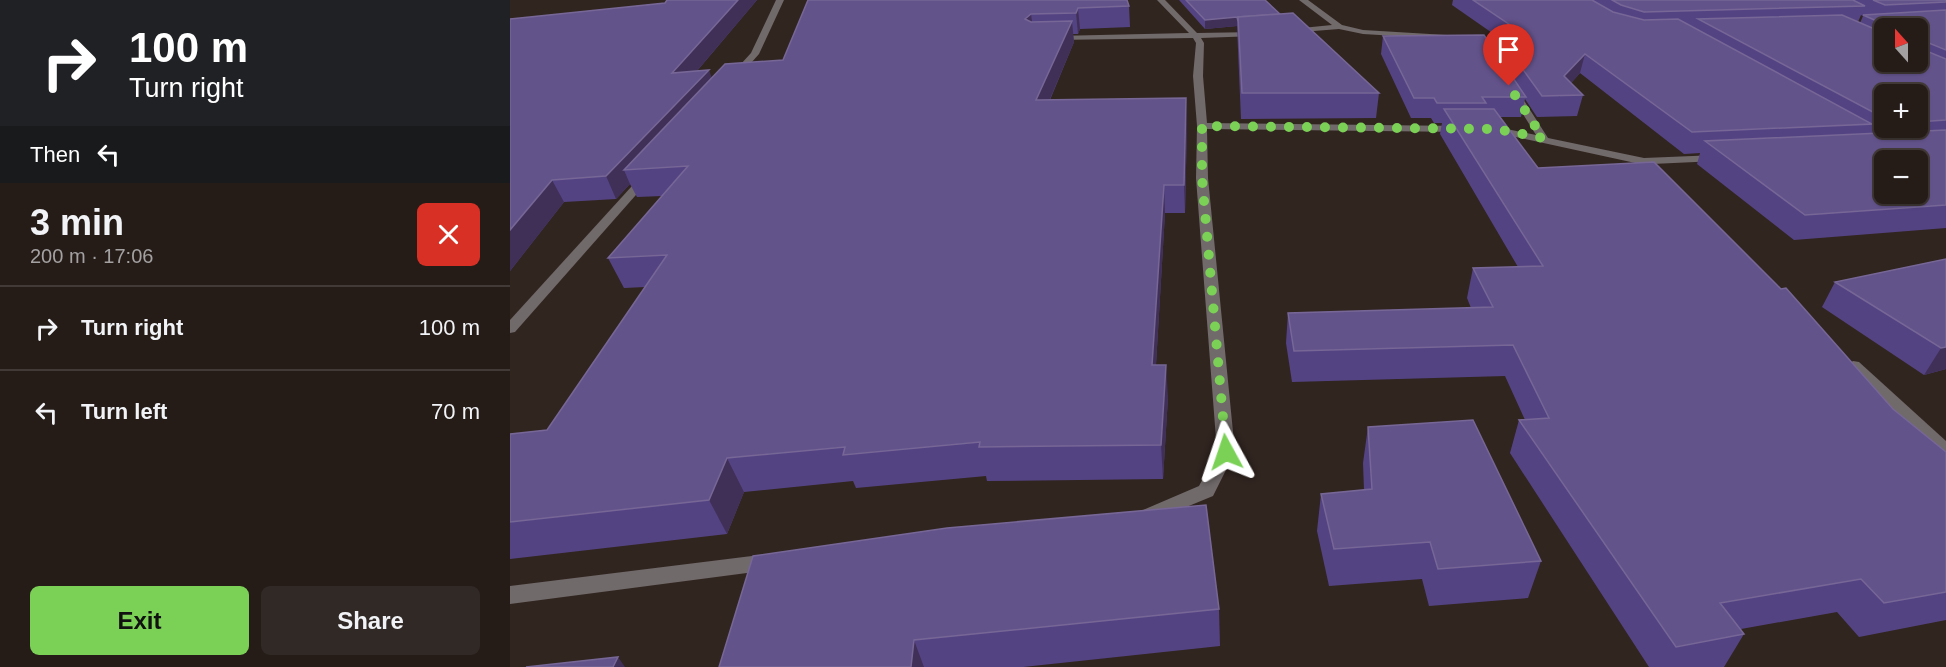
<!DOCTYPE html>
<meta charset="utf-8">
<style>
body{margin:0;font-family:Helvetica,sans-serif;background:#312925;color:#f1f3f6;height:100vh;display:flex;flex-direction:column;font-size:22px;white-space:nowrap}
*{box-sizing:border-box;margin:0}
p{font-size:20px;color:#a3a1a2}
.icon{flex:none;width:33px;height:33px;fill:none;stroke:currentColor;stroke-width:2;stroke-linecap:round;stroke-linejoin:round}
.map{position:relative;flex:1;overflow:hidden}
.details{display:flex;flex-direction:column;background:#251c18;width:510px}
.details>*{flex:none}
.hud{background:#202124;color:#fff;overflow:hidden}
.needle{width:39px;rotate:339deg}
.tools{position:absolute;left:1364px;top:18px;display:grid;gap:12px}
.tools a{display:grid;place-items:center;width:54px;height:54px;border-radius:9px;background:#251c18;box-shadow:0 2px 4px #0004,0 0 0 2px #423a37;font-size:30px}
.pin{position:absolute;display:grid;place-items:center;width:51px;height:51px;color:#fff;margin:-62px -26px;border-radius:50% 50% 50% 0;rotate:-45deg;box-shadow:0 0 6px #0007}
.pin .icon{rotate:45deg}
.me{position:absolute;width:66px;margin:-33px;rotate:355deg;stroke-linejoin:round;filter:drop-shadow(0 0 4px #0008)}
.turn{display:flex;align-items:center;gap:21px;height:126px;padding:0 30px;font-size:27px}
.turn .icon{width:78px;height:78px;stroke-width:2.5}
.turn b{display:block;font-size:42px;line-height:51px}
.then{display:flex;align-items:center;height:57px;padding:0 30px;background:#0003;gap:12px;font-size:22px}
.round{display:grid;place-items:center;flex:none;width:63px;height:63px;border-radius:9px;background:#312925}
.overview{display:flex;align-items:center;justify-content:space-between;height:102px;padding:0 30px}
h1{font-size:36px;font-weight:800;line-height:45px}
.button{display:flex;gap:12px;margin-top:auto;padding:12px 30px}
.button a{flex:1;height:69px;border-radius:9px;background:#7bd156;color:#111;font-size:24px;font-weight:800;line-height:69px;text-align:center}
.button a+a{background:#312925;color:#f1f3f6}
ul{padding:0;list-style:none}
li{display:flex;align-items:center;gap:18px;height:84px;padding:0 30px;border-top:2px solid #423a37}
li div{flex:1}
li b{display:block;font-size:22px}
li em{font-style:normal}
main{display:flex;flex:1;min-height:0}
.map>svg:first-child{display:block}
.lines{fill:none;stroke-linecap:round;stroke-linejoin:round}
.minor{fill:#716a6a;fill-rule:evenodd}
.wall{fill:#544383;fill-rule:evenodd}
.shaded-wall{fill:#403058}
.building{fill:#63538b;stroke:#766796;stroke-width:1.5;fill-rule:evenodd}
.route{stroke:#7bd156;stroke-width:10;stroke-dasharray:0 18}
</style>
<main>
<section class="details">
<div class="hud">
<div class="turn"><svg class="icon" aria-label="right" viewBox="0 0 24 24"><path d="M7 20v-9h11M14 6l5 5-5 5"/></svg><div><b>100 m</b>Turn right</div></div>
<div class="then">Then<svg class="icon" aria-label="left" viewBox="0 0 24 24"><path d="M17 20v-9H6M10 6l-5 5 5 5"/></svg></div>
</div>
<div class="overview"><div><h1>3 min</h1><p>200 m · 17:06</p></div><a class="round" style="background:#d93025;color:#fff"><svg class="icon" aria-label="close" viewBox="0 0 24 24"><path d="M6 6l12 12M18 6L6 18"/></svg></a></div>
<ul>
<li><svg class="icon" aria-label="right" viewBox="0 0 24 24"><path d="M7 20v-9h11M14 6l5 5-5 5"/></svg><div><b>Turn right</b></div><em>100 m</em></li>
<li><svg class="icon" aria-label="left" viewBox="0 0 24 24"><path d="M17 20v-9H6M10 6l-5 5 5 5"/></svg><div><b>Turn left</b></div><em>70 m</em></li>
</ul>
<div class="button"><a>Exit</a><a>Share</a></div>
</section>
<div class="map">
<svg width="1436" height="667" viewBox="0 0 1436 667">
<rect width="100%" height="100%" fill="#312520"/>
<g class="lines">
<g class="minor">
<path d="M 266,0 L 274,0 L 249,54 L 226,80 L 220,80 L 220,76 L 241,53 Z"/>
<path d="M 647,0 L 655,0 L 687,33 L 746,32 L 750,34 L 746,36 L 691,38 L 694,43 L 693,76 L 697,123 L 952,126 L 957,129 L 952,132 L 697,129 L 698,178 L 725,452 L 703,496 L 640,522 L 633,520 L 630,515 L 633,510 L 689,486 L 707,452 L 686,178 L 687,126 L 683,76 L 686,43 L 683,38 L 545,40 L 541,38 L 545,36 L 679,33 Z"/>
<path d="M 789,0 L 798,0 L 832,25 L 853,30 L 953,36 L 957,38 L 953,40 L 853,34 L 829,29 L 779,33 L 778,31 L 782,29 L 822,25 Z"/>
<path d="M 1003,87 L 1006,88 L 1038,138 L 1134,158 L 1207,155 L 1212,158 L 1207,161 L 1142,164 L 1155,179 L 1149,182 L 1145,181 L 1130,164 L 978,131 L 977,129 L 982,126 L 1026,135 L 998,90 Z"/>
<path d="M 136,174 L 140,175 L 140,179 L 5,332 L 0,333 L 0,320 L 132,175 Z"/>
<path d="M 1343,361 L 1349,362 L 1436,441 L 1436,457 L 1430,455 L 1337,370 L 1335,366 Z"/>
<path d="M 259,554 L 266,556 L 269,562 L 266,568 L 259,570 L 0,604 L 0,586 Z"/>
</g>
</g>
<g class="wall">
<path d="M 157,0 L 247,0 L 187,71 L 202,78 L 273,60 L 298,0 L 619,6 L 620,27 L 570,29 L 568,34 L 563,34 L 564,42 L 540,100 L 677,123 L 675,213 L 655,213 L 646,365 L 658,397 L 653,479 L 477,481 L 476,476 L 346,488 L 343,481 L 234,492 L 217,534 L 0,559 L 0,434 L 37,430 L 135,287 L 114,288 L 98,258 L 152,196 L 127,197 L 120,184 L 106,199 L 54,202 L 0,271 L 0,19 L 155,3 Z"/>
<path d="M 669,0 L 755,0 L 770,14 L 869,93 L 866,118 L 731,119 L 727,26 L 695,29 Z"/>
<path d="M 943,0 L 1436,0 L 1436,228 L 1284,240 L 1187,164 L 1190,153 L 1174,154 L 1070,73 L 1061,83 L 1073,95 L 1067,116 L 1027,117 L 1015,99 L 1011,117 L 990,117 L 1028,168 L 1383,409 L 1436,452 L 1436,620 L 1349,637 L 1327,612 L 1231,629 L 1234,634 L 1214,667 L 1139,667 L 1000,453 L 1009,420 L 1015,420 L 995,376 L 782,382 L 776,343 L 778,313 L 961,308 L 957,298 L 963,268 L 1008,267 L 930,134 L 932,123 L 924,123 L 921,118 L 901,118 L 871,54 L 873,36 L 985,52 L 988,37 L 942,5 ZM 1351,15 L 1353,16 L 1350,23 L 1348,22 ZM 1374,28 L 1407,28 L 1407,62 L 1374,62 ZM 1374,94 L 1407,94 L 1407,128 L 1374,128 Z"/>
<path d="M 1436,259 L 1436,369 L 1414,375 L 1312,307 L 1325,282 Z"/>
<path d="M 858,427 L 1031,561 L 1018,598 L 919,606 L 912,579 L 819,586 L 807,531 L 811,494 L 854,490 L 853,463 Z"/>
<path d="M 243,556 L 709,609 L 710,646 L 513,667 L 209,667 Z"/>
</g>
<g class="shaded-wall">
<path d="M 228,0 L 247,0 L 169,92 L 162,73 Z"/>
<path d="M 568,8 L 570,29 L 568,34 L 566,13 Z"/>
<path d="M 521,14 L 524,35 L 515,19 Z"/>
<path d="M 727,17 L 727,26 L 695,29 L 695,20 Z"/>
<path d="M 562,21 L 564,42 L 529,125 L 526,100 Z"/>
<path d="M 1075,54 L 1070,73 L 1049,97 L 1054,76 Z"/>
<path d="M 199,70 L 206,89 L 114,170 L 120,184 L 106,199 L 96,176 Z"/>
<path d="M 676,98 L 677,123 L 675,213 L 674,185 Z"/>
<path d="M 42,180 L 54,202 L 0,271 L 0,230 Z"/>
<path d="M 654,185 L 655,213 L 644,398 L 642,365 Z"/>
<path d="M 1436,347 L 1436,369 L 1414,375 L 1431,348 Z"/>
<path d="M 656,365 L 658,397 L 653,479 L 651,445 Z"/>
<path d="M 217,458 L 234,492 L 217,534 L 199,500 Z"/>
<path d="M 404,640 L 414,667 L 401,667 Z"/>
<path d="M 108,657 L 115,667 L 103,667 Z"/>
</g>
<g class="building">
<path d="M 157,0 L 228,0 L 162,73 L 199,70 L 96,176 L 42,180 L 0,230 L 0,19 L 155,3 Z"/>
<path d="M 298,0 L 617,0 L 619,6 L 568,8 L 566,13 L 521,14 L 515,19 L 521,22 L 562,21 L 526,100 L 676,98 L 674,185 L 654,185 L 642,365 L 656,365 L 651,445 L 469,447 L 470,442 L 333,455 L 335,447 L 217,458 L 199,500 L 0,522 L 0,434 L 37,430 L 157,255 L 98,258 L 178,166 L 114,170 L 215,64 L 273,60 Z"/>
<path d="M 676,0 L 755,0 L 770,14 L 728,17 L 728,21 L 727,17 L 695,20 Z"/>
<path d="M 963,0 L 1082,0 L 1103,12 L 1134,20 L 1168,19 L 1362,124 L 1182,132 L 1075,54 L 1054,76 L 1073,95 L 1032,96 L 988,35 L 1015,35 Z"/>
<path d="M 1102,0 L 1343,0 L 1355,6 L 1134,12 L 1111,5 Z"/>
<path d="M 1363,0 L 1436,0 L 1436,2 L 1375,5 Z"/>
<path d="M 1436,10 L 1436,50 L 1414,41 L 1407,41 L 1407,28 L 1383,28 L 1353,15 Z"/>
<path d="M 783,13 L 869,93 L 732,93 L 728,17 Z"/>
<path d="M 1332,15 L 1374,33 L 1374,62 L 1407,62 L 1407,47 L 1436,59 L 1436,120 L 1407,122 L 1407,94 L 1374,94 L 1374,118 L 1188,19 Z"/>
<path d="M 974,35 L 1016,97 L 972,97 L 976,103 L 927,103 L 924,98 L 904,98 L 873,36 Z"/>
<path d="M 934,109 L 984,109 L 1028,168 L 1144,162 L 1271,289 L 1276,288 L 1383,409 L 1436,452 L 1436,592 L 1374,603 L 1351,579 L 1210,603 L 1234,634 L 1166,647 L 1009,420 L 1039,418 L 1003,345 L 784,351 L 778,313 L 983,307 L 963,268 L 1033,266 Z"/>
<path d="M 1436,130 L 1436,205 L 1295,215 L 1195,141 ZM 1374,160 L 1407,160 L 1407,194 L 1374,194 Z"/>
<path d="M 1436,259 L 1436,347 L 1431,348 L 1325,282 Z"/>
<path d="M 963,420 L 1031,561 L 928,569 L 920,542 L 824,549 L 811,494 L 862,489 L 858,427 Z"/>
<path d="M 696,505 L 709,609 L 404,640 L 401,667 L 209,667 L 243,556 L 437,528 Z"/>
<path d="M 108,657 L 103,667 L 16,667 Z"/>
</g>
<g class="lines">
<path class="route" d="M 716,452 L 692,178 L 692,126 L 986,129 L 1033,138 L 999,86"/>
</g>
</svg>
<div class="tools">
<a><svg class="needle" viewBox="-14 -14 28 28"><path d="M0-13l5 13h-10z" fill="#e53935"/><path d="M0 13l5-13h-10z" fill="#a3a1a2"/></svg></a>
<a>+</a>
<a>−</a>
</div>
<div class="pin" style="left:999px;top:86px;background:#d93025"><svg class="icon" aria-label="arrive" viewBox="0 0 24 24"><path d="M6 21V4h12l-3 4 3 4H6"/></svg></div>
<svg class="me" style="left:716px;top:452px" viewBox="-20 -20 40 40"><path d="M0-17L14 15 0 8-14 15z" fill="#7bd156" stroke="#fff" stroke-width="4"/></svg>
</div>
</main>
